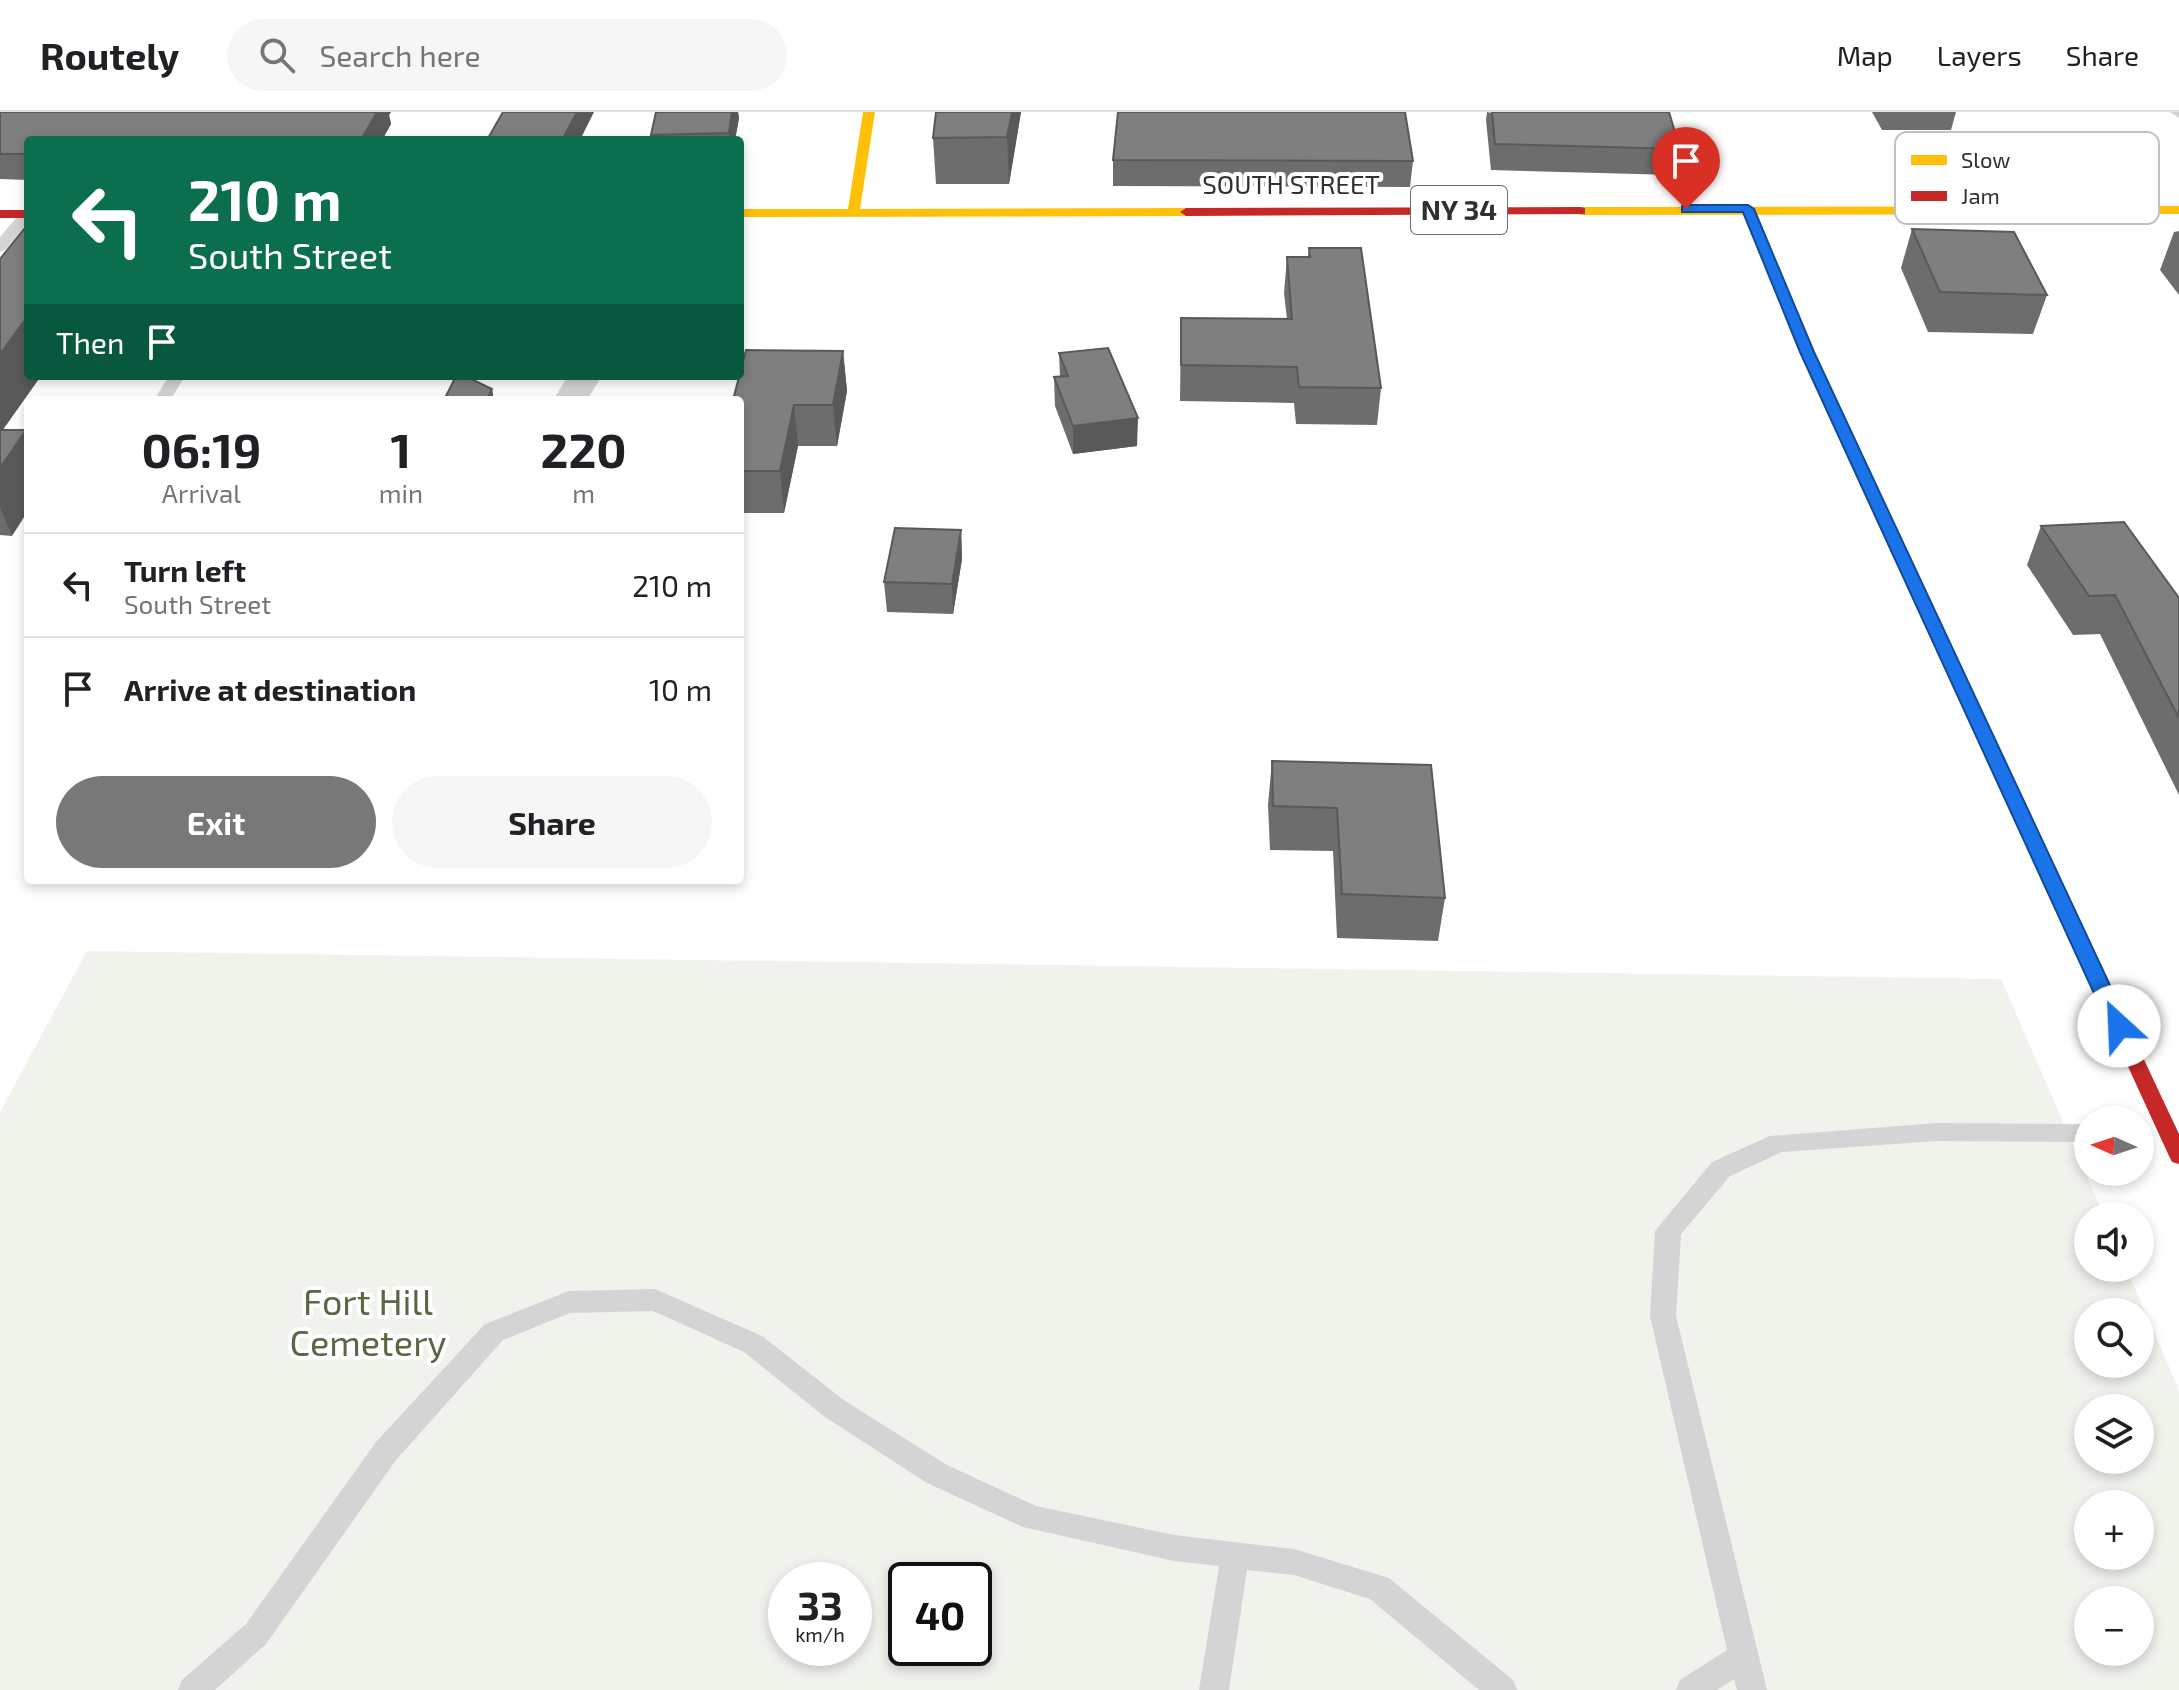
<!DOCTYPE html>
<meta charset="utf-8">
<style>
body{margin:0;font-family:"Exo 2",sans-serif;background:#f6f6f6;color:#202124;height:100vh;display:flex;flex-direction:column;font-size:30px;white-space:nowrap}
*{box-sizing:border-box;margin:0}
p{font-size:26px;color:#757577}
.icon{flex:none;width:44px;height:44px;fill:none;stroke:currentColor;stroke-width:2;stroke-linecap:round;stroke-linejoin:round}
.map{position:relative;flex:1;overflow:hidden}
.panel{position:absolute;left:24px;top:284px;width:720px;height:488px;display:flex;flex-direction:column;background:#fff;border-radius:8px;box-shadow:0 4px 12px #0003}
.panel>*{flex:none}
.hud{position:absolute;left:24px;top:24px;width:720px;height:244px;border-radius:8px;box-shadow:0 4px 12px #0003;background:#0b6e4f;color:#fff;overflow:hidden}
.needle{width:52px;rotate:273deg}
.tools{position:absolute;left:2074px;top:994px;display:grid;gap:16px}
.tools a{display:grid;place-items:center;width:80px;height:80px;border-radius:50%;background:#fff;box-shadow:0 4px 12px #0003;font-size:40px}
.speed{position:absolute;left:768px;top:1450px;display:flex;gap:16px;font-size:40px;font-weight:700;text-align:center}
.speed>*{display:grid;place-content:center;width:104px;height:104px;border-radius:50%;background:#fff;box-shadow:0 4px 12px #0003;line-height:1}
.speed small{font-size:20px;font-weight:400}
.speed .limit{border:4px solid #111;border-radius:12px;background:#fff;color:#111}
.pin{position:absolute;display:grid;place-items:center;width:68px;height:68px;color:#fff;margin:-82px -34px;border-radius:50% 50% 50% 0;rotate:-45deg;box-shadow:0 0 8px #0007}
.pin .icon{rotate:45deg}
.me{position:absolute;width:88px;margin:-44px;rotate:335deg;stroke-linejoin:round;filter:drop-shadow(0 0 6px #0008)}
.turn{display:flex;align-items:center;gap:28px;height:168px;padding:0 32px;font-size:36px}
.turn .icon{width:104px;height:104px;stroke-width:2.5}
.turn b{display:block;font-size:56px;line-height:68px}
.then{display:flex;align-items:center;height:76px;padding:0 32px;background:#0003;gap:16px;font-size:30px}
.eta{display:flex;justify-content:space-evenly;align-items:center;height:136px;text-align:center}
.eta b{font-size:48px;font-weight:700;line-height:56px}
.primary-button{display:flex;gap:16px;margin-top:auto;padding:16px 32px}
.primary-button a{flex:1;height:92px;border-radius:48px;background:#787878;color:#fff;font-size:32px;font-weight:700;line-height:92px;text-align:center}
.primary-button a+a{background:#f6f6f6;color:#202124}
ul{padding:0;list-style:none}
li{display:flex;align-items:center;gap:24px;height:104px;padding:0 32px;border-top:2px solid #e0e0e0}
li div{flex:1}
li b{display:block;font-size:30px}
li em{font-style:normal}
header{display:flex;align-items:center;gap:48px;box-sizing:border-box;height:112px;padding:0 40px;background:#fff;border-bottom:2px solid #e0e0e0}
header strong{font-size:38px}
nav{display:flex;gap:44px;margin-inline-start:auto;font-size:28px}
.search{width:560px;height:72px;background:#f6f6f6;display:flex;align-items:center;gap:20px;box-sizing:border-box;padding:0 28px;border-radius:44px;color:#757577;font-size:30px}
.map>svg:first-child{display:block}
.green{fill:#f0f2ec;fill-rule:evenodd}
.lines{fill:none;stroke-linecap:round;stroke-linejoin:round}
.lane{fill:#d4d4d4;fill-rule:evenodd}
.street{fill:#d4d4d4;fill-rule:evenodd}
.slow{fill:#ffc107;fill-rule:evenodd}
.jam{fill:#c62828;fill-rule:evenodd}
.wall{fill:#6d6d6d}
.shaded-wall{fill:#595959}
.building{fill:#7f7f7f;stroke:#595959;stroke-width:2}
.route{fill:#1a73e8;stroke:#114b97;stroke-width:2}
.labels{text-anchor:middle;stroke-width:8;stroke-linejoin:round;paint-order:stroke}
.far-street-label{font-size:26px;fill:#303030;stroke:#fff}
.shield{fill:#fff;stroke:#6e6e6e;stroke-width:2}
.shield-label{font-size:28px;font-weight:bold;fill:#303030}
.near-park-label{font-size:36px;fill:#596742;stroke:#fff}
.key{fill:#fff;stroke:#c1c1c1;stroke-width:2}
.key-label{font-size:22px;fill:#303030}
</style>
<header>
<strong>Routely</strong>
<div class="search"><svg class="icon" aria-label="search" viewBox="0 0 24 24"><circle cx="10" cy="10" r="6"/><path d="M15 15l6 6"/></svg>Search here</div>
<nav><a>Map</a><a>Layers</a><a>Share</a></nav>
</header>
<div class="map">
<svg width="2179" height="1578" viewBox="0 0 2179 1578">
<rect width="100%" height="100%" fill="#fff"/>
<path class="green" d="M 87,839 L 2001,867 L 2104,1104 L 2088,1104 L 2088,1156 L 2126,1156 L 2179,1278 L 2179,1578 L 0,1578 L 0,1000 ZM 2088,1200 L 2140,1200 L 2140,1252 L 2088,1252 ZM 2088,1296 L 2140,1296 L 2140,1348 L 2088,1348 ZM 2088,1392 L 2140,1392 L 2140,1444 L 2088,1444 ZM 786,1468 L 854,1468 L 854,1536 L 786,1536 ZM 906,1468 L 974,1468 L 974,1536 L 906,1536 ZM 2088,1488 L 2140,1488 L 2140,1540 L 2088,1540 Z"/>
<g class="lines">
<g class="lane">
<path d="M 2170,0 L 2179,0 L 2179,6 Z"/>
<path d="M 28,98 L 28,110 L 5,138 L 0,140 L 0,125 L 22,99 Z"/>
<path d="M 169,264 L 185,264 L 171,287 L 159,287 L 157,283 Z"/>
<path d="M 1937,1011 L 2088,1012 L 2088,1030 L 1937,1029 L 1782,1040 L 1730,1064 L 1681,1122 L 1676,1204 L 1767,1578 L 1737,1578 L 1734,1567 L 1717,1578 L 1676,1578 L 1680,1568 L 1727,1538 L 1650,1204 L 1655,1119 L 1712,1050 L 1770,1024 Z"/>
<path d="M 655,1177 L 762,1224 L 845,1289 L 947,1353 L 1036,1394 L 1174,1423 L 1294,1437 L 1389,1466 L 1513,1568 L 1517,1578 L 1479,1578 L 1370,1487 L 1294,1463 L 1247,1458 L 1229,1578 L 1199,1578 L 1219,1454 L 1174,1449 L 1023,1415 L 927,1371 L 825,1305 L 744,1240 L 653,1199 L 570,1201 L 503,1228 L 396,1348 L 266,1532 L 215,1578 L 178,1578 L 182,1568 L 246,1512 L 376,1330 L 485,1212 L 569,1179 Z"/>
</g>
<path class="street" d="M 568,264 L 602,264 L 587,288 L 553,288 Z"/>
<g class="slow">
<path d="M 863,0 L 875,0 L 860,97 L 1186,96 L 1192,100 L 1186,104 L 740,105 L 740,97 L 848,97 Z"/>
<path d="M 2179,94 L 2179,102 L 1581,103 L 1575,99 L 1581,95 Z"/>
<path d="M 1901,439 L 1909,444 L 2099,852 L 2097,857 L 2090,859 L 2081,852 L 1893,444 Z"/>
</g>
<g class="jam">
<path d="M 1744,94 L 1754,97 L 1814,240 L 1909,444 L 1906,447 L 1896,447 L 1893,444 L 1800,240 L 1742,97 Z"/>
<path d="M 1581,95 L 1585,96 L 1585,102 L 1186,104 L 1180,100 L 1186,96 Z"/>
<rect x="0" y="98" width="28" height="8"/>
<path d="M 2090,845 L 2099,852 L 2179,1022 L 2179,1052 L 2172,1050 L 2169,1044 L 2081,852 Z"/>
</g>
</g>
<g class="wall">
<path d="M 0,0 L 391,0 L 389,3 L 391,12 L 382,28 L 28,28 L 28,68 L 0,67 Z"/>
<path d="M 656,0 L 738,0 L 739,6 L 735,28 L 652,28 L 651,23 Z"/>
<path d="M 1021,0 L 1009,72 L 936,72 L 933,26 Z"/>
<path d="M 1487,0 L 1680,37 L 1675,63 L 1491,58 L 1486,8 Z"/>
<path d="M 1872,0 L 1956,0 L 1951,18 L 1882,18 Z"/>
<path d="M 1113,48 L 1413,49 L 1410,75 L 1113,74 Z"/>
<path d="M 1912,117 L 2047,183 L 2033,222 L 1928,220 L 1901,156 Z"/>
<path d="M 2179,119 L 2179,183 L 2160,158 L 2174,120 Z"/>
<path d="M 1309,136 L 1381,276 L 1377,313 L 1296,312 L 1294,291 L 1180,289 L 1181,206 L 1287,207 L 1284,181 L 1287,145 L 1308,145 Z"/>
<path d="M 0,147 L 3,318 L 12,424 L 0,423 Z"/>
<path d="M 843,239 L 847,279 L 837,334 L 798,334 L 784,401 L 740,401 L 740,288 Z"/>
<path d="M 1059,241 L 1137,334 L 1073,342 L 1055,294 L 1054,265 L 1060,265 Z"/>
<path d="M 2041,414 L 2179,486 L 2179,683 L 2100,522 L 2073,523 L 2027,453 Z"/>
<path d="M 961,418 L 962,447 L 953,502 L 887,500 L 884,470 Z"/>
<path d="M 1272,649 L 1431,653 L 1445,786 L 1438,829 L 1337,826 L 1333,739 L 1270,738 L 1268,693 Z"/>
</g>
<g class="shaded-wall">
<path d="M 377,0 L 391,0 L 389,3 L 391,12 L 382,28 L 361,28 Z"/>
<path d="M 577,0 L 594,0 L 580,28 L 562,28 Z"/>
<path d="M 732,0 L 738,0 L 739,6 L 735,28 L 730,28 L 729,21 Z"/>
<path d="M 1012,0 L 1021,0 L 1009,72 L 1007,25 Z"/>
<path d="M 28,204 L 28,264 L 41,264 L 0,322 L 0,242 Z"/>
<path d="M 843,239 L 847,279 L 837,334 L 833,293 Z"/>
<path d="M 492,277 L 494,288 L 487,288 Z"/>
<path d="M 794,293 L 798,334 L 784,401 L 780,359 Z"/>
<path d="M 1138,306 L 1137,334 L 1073,342 L 1073,314 Z"/>
<path d="M 26,318 L 28,323 L 28,399 L 12,424 L 0,395 L 0,356 Z"/>
<path d="M 961,418 L 962,447 L 953,502 L 952,472 Z"/>
</g>
<g class="building">
<path d="M 0,0 L 377,0 L 361,28 L 28,28 L 28,42 L 0,42 Z"/>
<path d="M 503,0 L 577,0 L 562,28 L 487,28 Z"/>
<path d="M 656,0 L 732,0 L 729,21 L 651,23 Z"/>
<path d="M 936,0 L 1012,0 L 1007,25 L 933,26 Z"/>
<path d="M 1118,0 L 1405,0 L 1413,49 L 1113,48 Z"/>
<path d="M 1492,0 L 1669,0 L 1680,37 L 1495,32 Z"/>
<path d="M 28,112 L 28,174 L 27,175 L 28,175 L 28,204 L 0,242 L 0,147 Z"/>
<path d="M 1912,117 L 2014,120 L 2047,183 L 1940,180 Z"/>
<path d="M 1309,136 L 1361,136 L 1381,276 L 1299,275 L 1297,255 L 1181,253 L 1181,206 L 1292,207 L 1287,145 L 1310,145 Z"/>
<path d="M 1108,236 L 1138,306 L 1073,314 L 1054,265 L 1068,264 L 1059,241 Z"/>
<path d="M 746,238 L 843,239 L 833,293 L 794,293 L 780,359 L 740,359 L 740,288 L 733,288 Z"/>
<path d="M 456,264 L 465,264 L 492,277 L 487,288 L 444,288 Z"/>
<path d="M 0,318 L 26,318 L 0,356 Z"/>
<path d="M 2124,410 L 2179,486 L 2179,606 L 2115,483 L 2089,484 L 2041,414 Z"/>
<path d="M 895,416 L 961,418 L 952,472 L 884,470 Z"/>
<path d="M 1272,649 L 1431,653 L 1445,786 L 1342,782 L 1337,696 L 1273,694 Z"/>
</g>
<path class="route" d="M 1686,93 L 1748,93 L 1754,97 L 1814,240 L 2129,914 L 2126,919 L 2112,919 L 2109,914 L 1800,240 L 1743,100 L 1682,100 L 1682,94 Z"/>
<g class="labels">
<g class="far-street-label">
<text x="1291" y="82">SOUTH STREET</text>
</g>
<rect class="shield" x="1411" y="74" width="96" height="48" rx="6"/>
<g class="shield-label">
<text x="1459" y="108">NY 34</text>
</g>
<g class="near-park-label">
<text x="368" y="1203">Fort Hill<tspan x="368" dy="41">Cemetery</tspan></text>
</g>
</g>
<rect x="1895" y="20" width="264" height="92" rx="12" class="key"/>
<rect x="1911" y="43" width="36" height="10" fill="#ffc107"/>
<rect x="1911" y="79" width="36" height="10" fill="#c62828"/>
<g class="key-label">
<text x="1961" y="56">Slow</text>
<text x="1961" y="92">Jam</text>
</g>
</svg>
<div class="tools">
<a><svg class="needle" viewBox="-14 -14 28 28"><path d="M0-13l5 13h-10z" fill="#e53935"/><path d="M0 13l5-13h-10z" fill="#757577"/></svg></a>
<a><svg class="icon" aria-label="sound" viewBox="0 0 24 24"><path d="M4 9h4l5-4v14l-5-4H4zM17 9q2 3 0 6"/></svg></a>
<a><svg class="icon" aria-label="search" viewBox="0 0 24 24"><circle cx="10" cy="10" r="6"/><path d="M15 15l6 6"/></svg></a>
<a><svg class="icon" aria-label="layers" viewBox="0 0 24 24"><path d="M12 4l9 5-9 5-9-5zM3 14l9 5 9-5"/></svg></a>
<a>+</a>
<a>−</a>
</div>
<div class="speed"><div>33<small>km/h</small></div><div class="limit">40</div></div>
<div class="pin" style="left:1686px;top:97px;background:#d93025"><svg class="icon" aria-label="arrive" viewBox="0 0 24 24"><path d="M6 21V4h12l-3 4 3 4H6"/></svg></div>
<svg class="me" style="left:2119px;top:914px" viewBox="-20 -20 40 40"><circle r="19" fill="#fff"/><path d="M0-13L10 11 0 6-10 11z" fill="#1a73e8"/></svg>
<div class="hud">
<div class="turn"><svg class="icon" aria-label="left" viewBox="0 0 24 24"><path d="M17 20v-9H6M10 6l-5 5 5 5"/></svg><div><b>210 m</b>South Street</div></div>
<div class="then">Then<svg class="icon" aria-label="arrive" viewBox="0 0 24 24"><path d="M6 21V4h12l-3 4 3 4H6"/></svg></div>
</div>
<section class="panel">
<div class="eta">
<div><b>06:19</b><p>Arrival</p></div>
<div><b>1</b><p>min</p></div>
<div><b>220</b><p>m</p></div>
</div>
<ul>
<li><svg class="icon" aria-label="left" viewBox="0 0 24 24"><path d="M17 20v-9H6M10 6l-5 5 5 5"/></svg><div><b>Turn left</b><p>South Street</p></div><em>210 m</em></li>
<li><svg class="icon" aria-label="arrive" viewBox="0 0 24 24"><path d="M6 21V4h12l-3 4 3 4H6"/></svg><div><b>Arrive at destination</b></div><em>10 m</em></li>
</ul>
<div class="primary-button"><a>Exit</a><a>Share</a></div>
</section>
</div>
